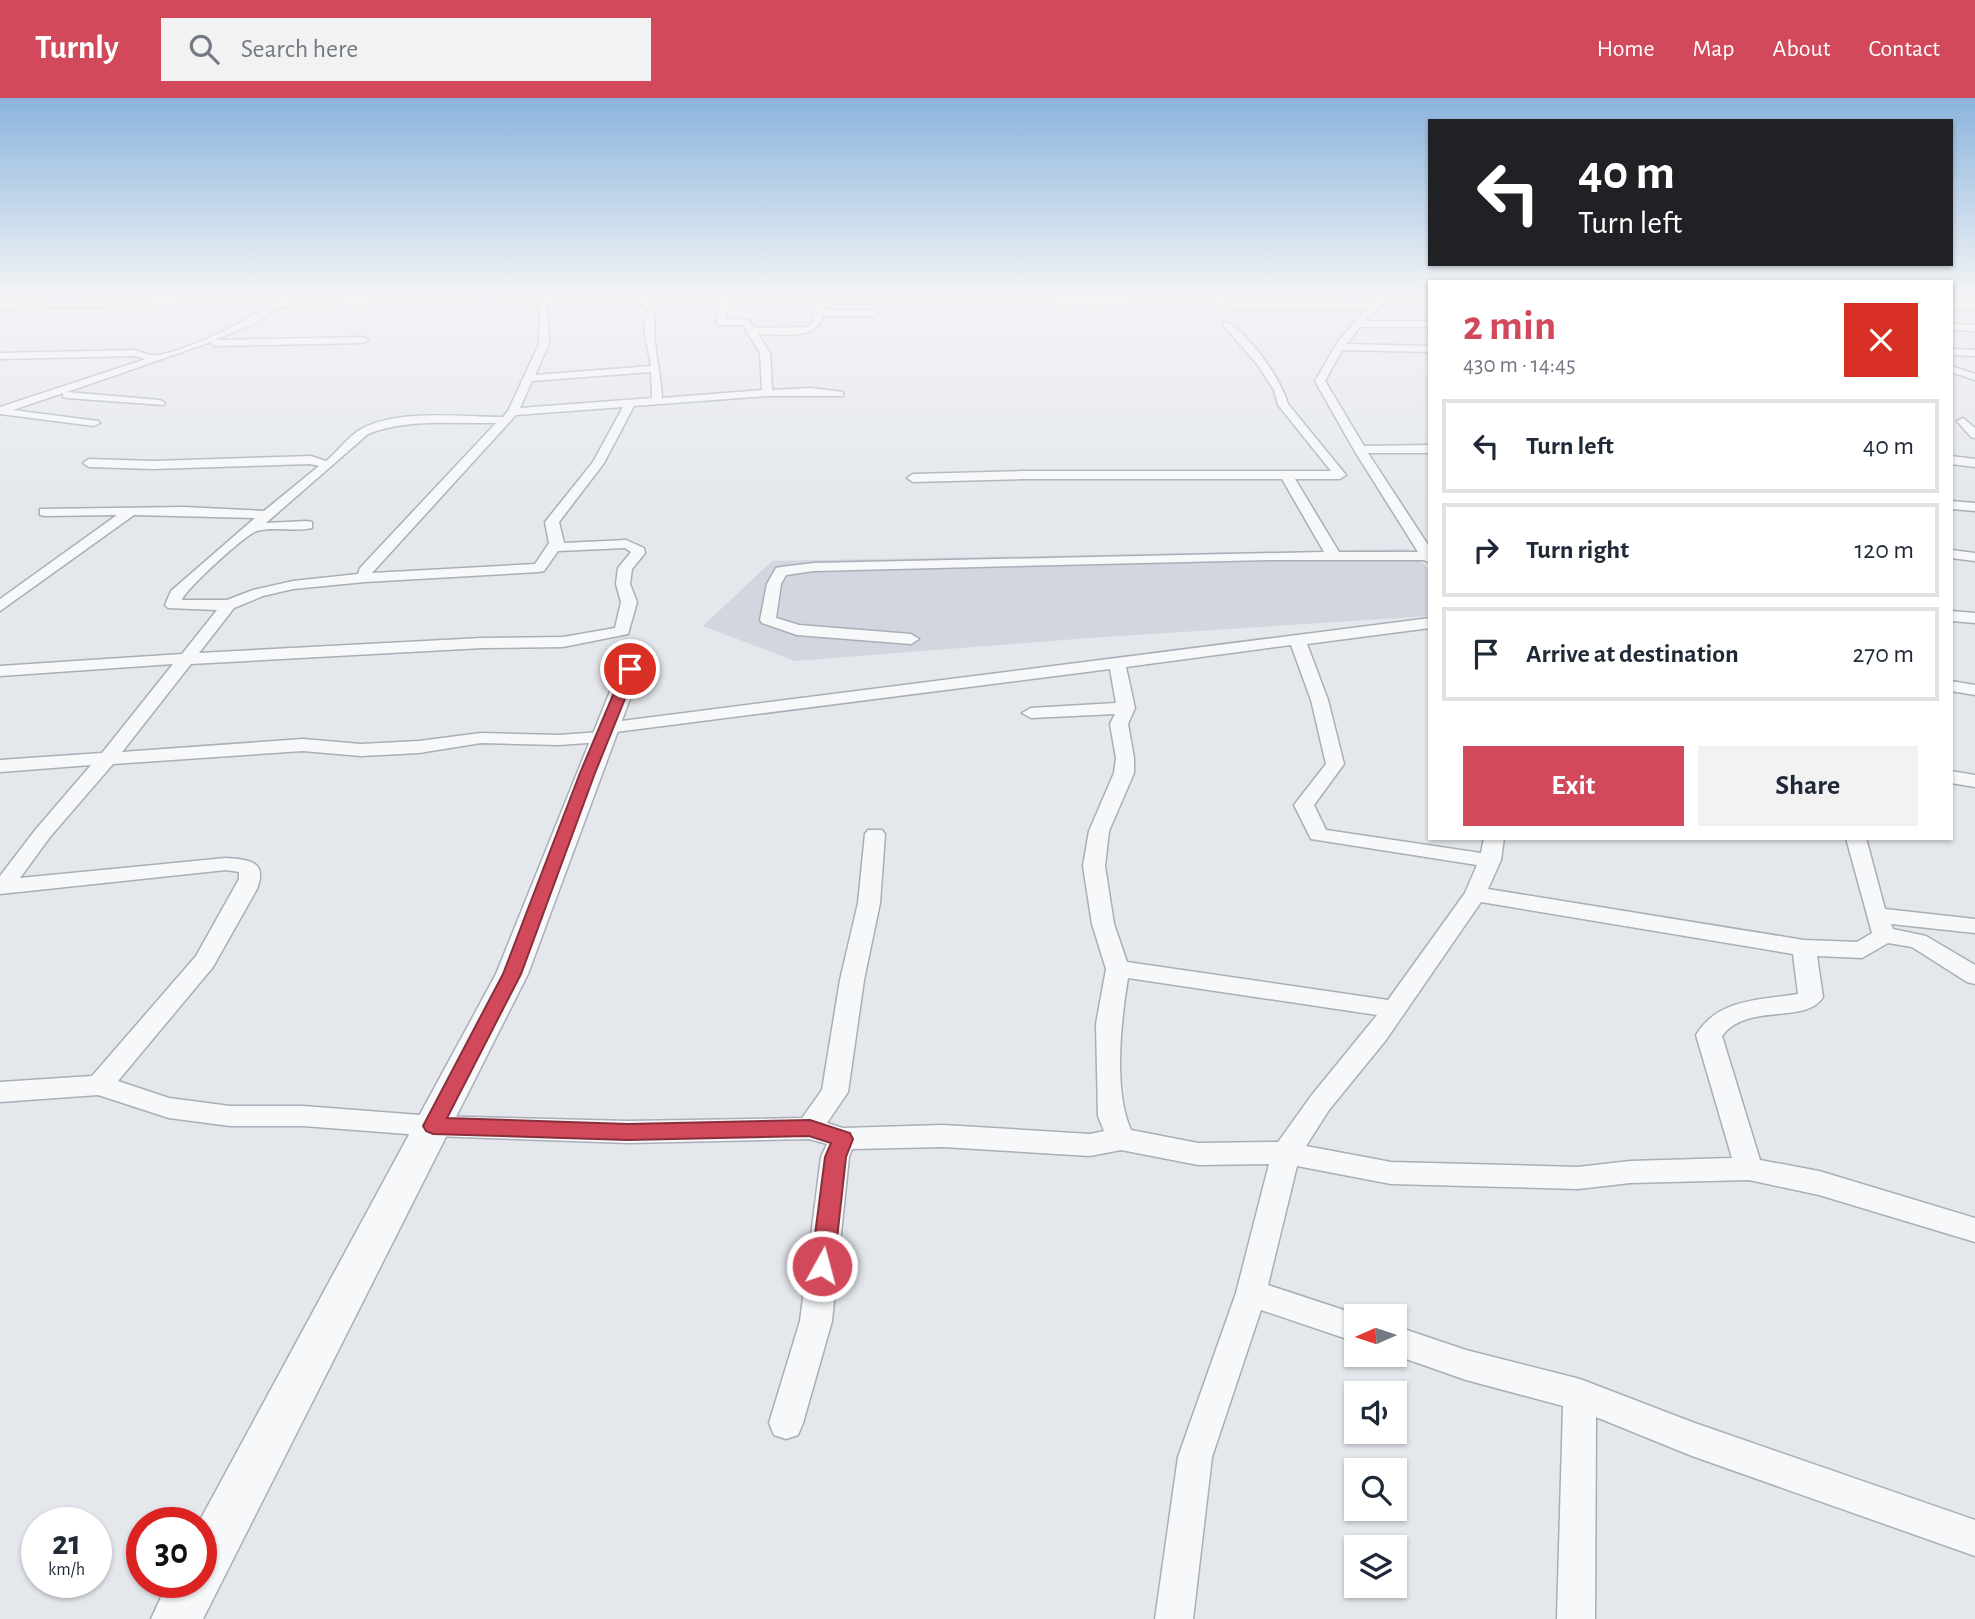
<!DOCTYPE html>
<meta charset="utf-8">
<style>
body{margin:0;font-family:"Alegreya Sans",sans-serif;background:#f2f2f3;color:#1f2937;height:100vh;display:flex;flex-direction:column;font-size:26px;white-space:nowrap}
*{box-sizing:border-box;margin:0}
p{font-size:23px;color:#747a83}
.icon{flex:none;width:38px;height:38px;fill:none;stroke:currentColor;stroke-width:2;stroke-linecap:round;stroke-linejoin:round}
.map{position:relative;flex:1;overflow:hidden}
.side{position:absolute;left:1428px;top:182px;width:525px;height:560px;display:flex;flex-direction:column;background:#fff;border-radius:0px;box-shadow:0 2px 5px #0004}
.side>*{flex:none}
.top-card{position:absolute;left:1428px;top:21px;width:525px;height:147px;border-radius:0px;box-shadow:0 2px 5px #0004;background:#202124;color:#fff;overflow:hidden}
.needle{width:46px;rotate:267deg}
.controls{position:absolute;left:1344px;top:1206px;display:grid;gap:14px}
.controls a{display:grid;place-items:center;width:63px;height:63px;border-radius:0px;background:#fff;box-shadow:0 2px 5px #0004;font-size:35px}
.speed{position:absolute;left:21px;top:1409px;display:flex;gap:14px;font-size:35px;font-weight:700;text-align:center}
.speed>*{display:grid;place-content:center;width:91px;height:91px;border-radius:50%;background:#fff;box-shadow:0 2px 5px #0004;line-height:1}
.speed small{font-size:18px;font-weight:400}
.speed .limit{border:10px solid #d22;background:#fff;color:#111}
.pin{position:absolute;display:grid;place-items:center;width:60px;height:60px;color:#fff;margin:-30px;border:4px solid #fff;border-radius:50%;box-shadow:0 2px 7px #0007}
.me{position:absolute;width:77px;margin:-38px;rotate:7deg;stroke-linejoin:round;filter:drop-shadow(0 0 5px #0008)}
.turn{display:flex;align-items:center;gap:24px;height:147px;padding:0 35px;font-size:32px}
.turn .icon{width:91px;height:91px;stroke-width:2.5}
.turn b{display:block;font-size:49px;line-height:60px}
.round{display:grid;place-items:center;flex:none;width:74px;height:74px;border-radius:0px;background:#f2f2f3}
.summary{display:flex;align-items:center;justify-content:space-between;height:119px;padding:0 35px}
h1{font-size:42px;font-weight:700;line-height:52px;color:#d1495b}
.primary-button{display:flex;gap:14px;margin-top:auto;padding:14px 35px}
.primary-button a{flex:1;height:80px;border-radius:0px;background:#d1495b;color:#fff;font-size:28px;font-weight:700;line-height:80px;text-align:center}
.primary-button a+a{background:#f2f2f3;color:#1f2937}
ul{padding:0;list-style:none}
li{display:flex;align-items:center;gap:21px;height:94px;margin:0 14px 10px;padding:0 21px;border:4px solid #e0e1e3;border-radius:0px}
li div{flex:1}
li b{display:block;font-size:26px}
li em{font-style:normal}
header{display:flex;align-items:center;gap:42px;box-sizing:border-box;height:98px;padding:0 35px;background:#d1495b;color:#fff}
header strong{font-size:33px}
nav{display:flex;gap:38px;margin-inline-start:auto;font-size:24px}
.search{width:490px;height:63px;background:#f2f2f3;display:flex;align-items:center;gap:18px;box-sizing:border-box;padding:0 24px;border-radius:0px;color:#747a83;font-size:26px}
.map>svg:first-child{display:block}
.built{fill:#d2d6de}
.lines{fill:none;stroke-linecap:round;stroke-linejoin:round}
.minor-casing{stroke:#a9aeb7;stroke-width:3}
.tertiary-casing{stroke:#a9aeb7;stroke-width:3}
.minor{fill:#f7f8fa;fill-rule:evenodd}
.tertiary{fill:#f7f8fa;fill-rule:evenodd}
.route{fill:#d1495b;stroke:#882f3b;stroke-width:2}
</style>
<header>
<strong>Turnly</strong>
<div class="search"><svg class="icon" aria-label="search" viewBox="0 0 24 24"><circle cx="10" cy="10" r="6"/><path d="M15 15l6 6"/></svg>Search here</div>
<nav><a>Home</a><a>Map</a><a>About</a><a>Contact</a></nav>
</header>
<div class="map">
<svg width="1975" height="1521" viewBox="0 0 1975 1521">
<rect width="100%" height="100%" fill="#e4e7ec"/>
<path class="built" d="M 1408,451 L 1430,472 L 1430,518 L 1089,540 L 795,563 L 703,528 L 772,463 Z"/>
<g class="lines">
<g class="minor-casing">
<g id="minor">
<path d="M 186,195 L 195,195 L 187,202 L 163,208 L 0,210 L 0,204 L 163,202 Z"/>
<path d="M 284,195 L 292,195 L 285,204 L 541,195 L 550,195 L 548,200 L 729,195 L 730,202 L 725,221 L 749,222 L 754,230 L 808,229 L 812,225 L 821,195 L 829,195 L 824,212 L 874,212 L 878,215 L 874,218 L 823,218 C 816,244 780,235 758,236 L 770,255 L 772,292 L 811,290 L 843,294 L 843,298 L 767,298 L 634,308 L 604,365 L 559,424 L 564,445 L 626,442 L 644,450 L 645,455 L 632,471 L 630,486 L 637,504 L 628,536 L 563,549 L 482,550 L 191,566 L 122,654 L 303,641 L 361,646 L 419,643 L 481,635 L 559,637 L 600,634 L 597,630 L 600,626 L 606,625 L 1430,520 L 1430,530 L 1307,546 L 1328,602 L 1344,666 L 1314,707 L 1326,732 L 1481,755 L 1484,740 L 1504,740 L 1501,762 L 1488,791 L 1804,842 L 1857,844 L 1872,835 L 1846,740 L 1866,740 L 1885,811 L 1975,821 L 1975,835 L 1891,826 L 1893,831 L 1926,838 L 1975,867 L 1975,886 L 1967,884 L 1912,849 L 1888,845 L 1862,860 L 1817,858 L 1823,899 C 1806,927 1747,904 1722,938 L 1760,1062 L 1819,1073 L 1975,1120 L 1975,1144 L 1819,1097 L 1749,1082 L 1630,1085 L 1578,1091 L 1391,1086 L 1297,1068 L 1268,1187 L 1362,1218 L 1356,1218 L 1356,1244 L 1261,1212 L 1212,1359 L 1193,1521 L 1155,1521 L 1178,1359 L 1236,1195 L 1269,1066 L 1198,1067 L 1121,1052 L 1090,1058 L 943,1049 L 852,1051 L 849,1059 L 832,1223 L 803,1325 L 798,1337 L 786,1341 L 774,1337 L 769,1325 L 800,1223 L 821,1059 L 827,1046 L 809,1041 L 629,1045 L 433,1038 L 303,1028 L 230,1028 L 169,1020 L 98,997 L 0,1004 L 0,984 L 92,978 L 196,858 L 239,781 L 239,774 L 226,772 L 0,796 L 0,778 L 36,731 L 91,667 L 0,674 L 0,662 L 102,655 L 173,566 L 0,578 L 0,568 L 182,556 L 217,512 L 168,510 L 165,507 L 171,493 L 255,420 L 134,417 L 0,513 L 0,501 L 117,417 L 45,418 L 40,417 L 40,411 L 184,409 L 264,413 L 319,368 L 310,366 L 153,371 L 89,369 L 83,365 L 89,361 L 153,363 L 311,358 L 326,363 C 337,354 346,341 358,333 C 394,310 461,319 503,319 L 508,313 L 539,246 L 540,200 L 280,209 L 257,224 L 215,242 L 363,239 L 368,242 L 363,245 L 215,248 L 211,244 L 67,294 L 160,302 L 165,305 L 164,307 L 67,300 L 63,299 L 63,295 L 13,312 L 98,323 L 100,325 L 94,328 L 0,316 L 0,309 L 146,261 L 135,258 L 0,261 L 0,255 L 135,252 C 141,254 150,258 156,257 C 183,255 267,215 284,195 ZM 721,198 L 716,224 L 720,227 L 743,227 L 760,255 L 762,292 L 662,300 C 661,271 650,240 656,213 L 645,201 ZM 636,202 L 648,213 L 644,230 L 651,268 L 535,277 L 549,246 L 547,205 ZM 651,274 L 652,300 L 520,310 L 532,283 ZM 623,309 L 593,364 L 545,424 L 549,445 L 535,466 L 372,475 L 516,317 ZM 496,325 L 360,470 L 358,476 L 293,483 L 253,492 L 227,502 L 182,502 C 186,491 246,436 257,433 C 274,428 295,434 312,430 L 312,424 L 307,423 L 266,425 L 368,336 C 408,320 453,326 496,325 ZM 625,450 L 631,454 L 618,470 L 616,486 L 621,504 L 615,530 L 563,539 L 482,540 L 199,555 L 234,510 L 263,498 L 293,491 L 365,484 L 539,474 L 544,473 L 558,453 ZM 1291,547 L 1311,602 L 1326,666 L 1294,707 L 1311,741 L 1477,767 L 1465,795 L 1388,902 L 1127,864 L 1114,826 L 1105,768 L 1109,733 L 1134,675 L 1134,660 L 1128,626 L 1135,610 L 1126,569 ZM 1110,571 L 1116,605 L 1031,610 L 1022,615 L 1031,620 L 1115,616 L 1110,626 L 1116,660 L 1114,675 L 1089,733 L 1083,768 L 1092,826 L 1106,871 L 1096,926 L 1098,1018 L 1104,1033 L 1090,1036 L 943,1027 L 843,1030 L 827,1025 L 848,994 L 864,882 L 880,805 L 885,736 L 882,732 L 868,732 L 865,736 L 858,805 L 840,882 L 822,992 L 802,1020 L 629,1023 L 433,1018 L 303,1008 L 230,1008 L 169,1000 L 118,983 L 213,869 L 257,791 C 268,762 248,762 226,760 L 20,780 L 50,739 L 113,666 L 303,653 L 361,658 L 419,655 L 481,645 L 559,647 L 602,644 L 611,639 L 608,635 ZM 1481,804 L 1793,856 L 1798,896 C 1761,902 1718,900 1696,937 L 1732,1060 L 1630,1063 L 1578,1069 L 1391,1064 L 1306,1048 L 1329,1012 L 1386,942 ZM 1128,880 L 1377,917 L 1311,998 L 1278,1044 L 1198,1045 L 1131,1032 C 1113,993 1121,922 1128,880 Z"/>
<path d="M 1033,195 L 1041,195 L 1048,200 L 1102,202 L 1198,196 L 1231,204 L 1373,205 L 1386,195 L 1395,195 L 1364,223 L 1430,223 L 1430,229 L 1360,229 L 1346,246 L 1430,248 L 1430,254 L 1342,252 L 1325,283 L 1364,348 L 1430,347 L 1430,355 L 1368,355 L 1430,450 L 1430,465 L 1424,462 L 1269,462 L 814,473 L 786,477 L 781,486 L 776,520 L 799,527 L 911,536 L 919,541 L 911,546 L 797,537 L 762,525 L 760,522 L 767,486 L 776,470 L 781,469 L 814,465 L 1324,454 L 1282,381 L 1023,381 L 913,384 L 907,380 L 913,376 L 1023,373 L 1331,373 L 1278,307 L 1274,292 L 1257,266 L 1223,227 L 1227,224 C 1250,237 1281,281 1288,306 L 1346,377 L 1340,381 L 1295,381 L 1339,454 L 1418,454 L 1354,352 L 1315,283 L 1337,245 L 1367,210 L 1230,210 L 1198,200 L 1102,208 L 1047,205 L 1033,200 Z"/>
<path d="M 1420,195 L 1430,195 L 1430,198 L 1421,197 Z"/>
<path d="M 1951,204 L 1975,205 L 1975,211 L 1951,210 Z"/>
<path d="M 1951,226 L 1975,227 L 1975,233 L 1951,232 Z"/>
<path d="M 1951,251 L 1975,252 L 1975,258 L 1951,257 Z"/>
<path d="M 1951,268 L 1975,276 L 1975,282 L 1951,274 Z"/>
<path d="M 1963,320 L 1975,330 L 1975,340 L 1971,339 L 1957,323 Z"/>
<path d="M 1951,358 L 1975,361 L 1975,369 L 1951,366 Z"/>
<path d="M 1951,403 L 1975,405 L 1975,413 L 1951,411 Z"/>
<path d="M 1951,452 L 1975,455 L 1975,463 L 1951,460 Z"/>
<path d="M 1951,513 L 1975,515 L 1975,525 L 1951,523 Z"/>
<path d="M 1951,583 L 1975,587 L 1975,597 L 1951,593 Z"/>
<path d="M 1951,673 L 1975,677 L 1975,689 L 1951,685 Z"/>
<path d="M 1395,1228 L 1466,1252 L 1580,1281 L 1692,1324 L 1975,1422 L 1975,1458 L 1692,1358 L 1596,1319 L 1595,1521 L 1557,1521 L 1563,1308 L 1466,1282 L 1392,1256 L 1395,1256 Z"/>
</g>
</g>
<g class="tertiary-casing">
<path id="tertiary" d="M 630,564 L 638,566 L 641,571 L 528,876 L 203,1521 L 151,1521 L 168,1484 L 201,1484 L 201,1424 L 199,1424 L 496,876 L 619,571 L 622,566 Z"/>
</g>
<use href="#minor" class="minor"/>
<use href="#tertiary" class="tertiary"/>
</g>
<linearGradient id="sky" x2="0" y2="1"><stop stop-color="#8bb4dd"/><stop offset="0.48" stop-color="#f3f4f6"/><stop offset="1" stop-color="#f3f4f6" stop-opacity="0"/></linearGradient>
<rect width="1975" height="408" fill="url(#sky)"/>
<path class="route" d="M 630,567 L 637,571 L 595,675 L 521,876 L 447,1020 L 628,1026 L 810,1022 L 850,1035 L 853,1041 L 846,1059 L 834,1168 L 830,1176 L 822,1178 L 814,1176 L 811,1168 L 825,1059 L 831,1045 L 809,1038 L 628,1042 L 433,1036 L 426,1033 L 423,1028 L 503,876 L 580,675 L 624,571 Z"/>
</svg>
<div class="controls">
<a><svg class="needle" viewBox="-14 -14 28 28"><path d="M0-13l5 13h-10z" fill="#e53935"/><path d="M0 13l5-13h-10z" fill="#747a83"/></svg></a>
<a><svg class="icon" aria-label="sound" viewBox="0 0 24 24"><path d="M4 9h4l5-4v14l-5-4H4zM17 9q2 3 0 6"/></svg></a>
<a><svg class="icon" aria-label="search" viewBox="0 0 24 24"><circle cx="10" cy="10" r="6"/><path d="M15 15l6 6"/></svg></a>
<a><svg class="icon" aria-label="layers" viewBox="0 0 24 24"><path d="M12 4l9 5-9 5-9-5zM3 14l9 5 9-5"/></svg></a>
</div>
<div class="speed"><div>21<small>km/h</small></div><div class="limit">30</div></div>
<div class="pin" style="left:630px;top:571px;background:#d93025"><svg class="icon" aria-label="arrive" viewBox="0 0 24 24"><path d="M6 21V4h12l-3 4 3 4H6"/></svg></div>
<svg class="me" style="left:822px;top:1168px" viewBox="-20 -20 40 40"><circle r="17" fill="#d1495b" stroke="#fff" stroke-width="3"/><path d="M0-11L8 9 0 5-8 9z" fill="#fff"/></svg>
<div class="top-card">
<div class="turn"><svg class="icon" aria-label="left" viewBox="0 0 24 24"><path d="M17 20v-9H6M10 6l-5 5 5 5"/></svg><div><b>40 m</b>Turn left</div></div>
</div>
<section class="side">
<div class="summary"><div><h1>2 min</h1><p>430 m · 14:45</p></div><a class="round" style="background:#d93025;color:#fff"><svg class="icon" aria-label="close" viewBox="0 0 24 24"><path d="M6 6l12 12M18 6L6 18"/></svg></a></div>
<ul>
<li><svg class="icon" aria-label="left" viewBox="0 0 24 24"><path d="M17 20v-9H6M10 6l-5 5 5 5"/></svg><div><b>Turn left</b></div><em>40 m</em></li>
<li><svg class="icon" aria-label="right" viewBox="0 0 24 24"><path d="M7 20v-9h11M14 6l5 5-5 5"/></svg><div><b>Turn right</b></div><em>120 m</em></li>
<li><svg class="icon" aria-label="arrive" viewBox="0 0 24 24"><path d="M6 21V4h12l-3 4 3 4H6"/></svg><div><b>Arrive at destination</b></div><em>270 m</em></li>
</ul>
<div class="primary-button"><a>Exit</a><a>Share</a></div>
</section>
</div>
